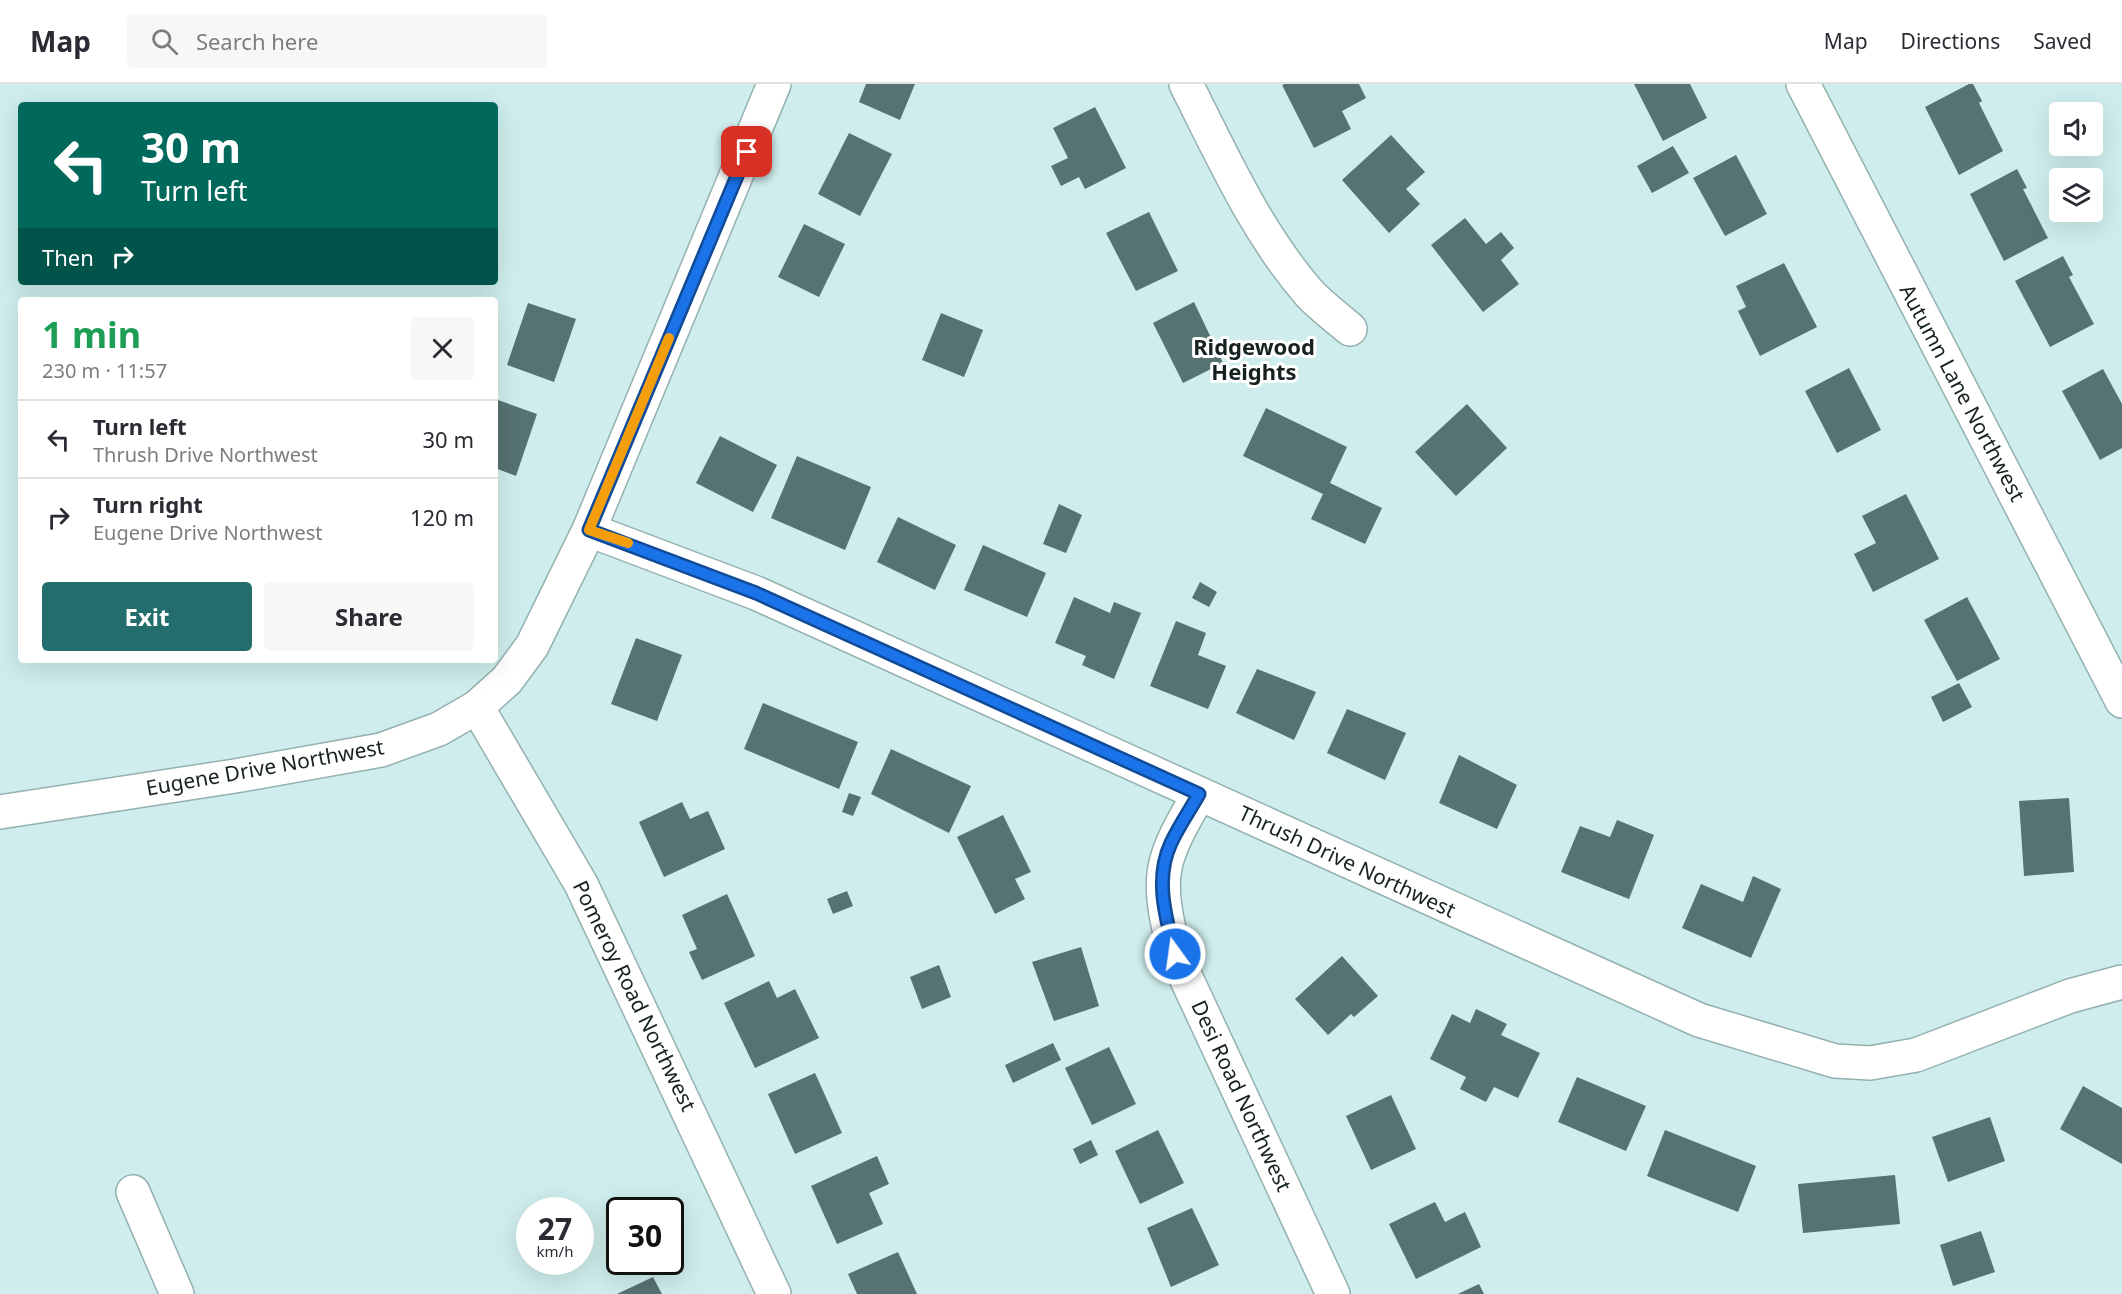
<!DOCTYPE html>
<meta charset="utf-8">
<style>
body{margin:0;font-family:"Noto Sans",sans-serif;background:#f7f7f7;color:#2b2b33;height:100vh;display:flex;flex-direction:column;font-size:22px;white-space:nowrap}
*{box-sizing:border-box;margin:0}
p{font-size:20px;color:#7c7c81}
.icon{flex:none;width:33px;height:33px;fill:none;stroke:currentColor;stroke-width:2;stroke-linecap:round;stroke-linejoin:round}
.map{position:relative;flex:1;overflow:hidden}
.side{position:absolute;left:18px;top:213px;width:480px;height:366px;display:flex;flex-direction:column;background:#fff;border-radius:6px;box-shadow:0 6px 24px #0002}
.side>*{flex:none}
.hud{position:absolute;left:18px;top:18px;width:480px;height:183px;border-radius:6px;box-shadow:0 6px 24px #0002;background:#00695c;color:#fff;overflow:hidden}
.buttons{position:absolute;left:2049px;top:18px;display:grid;gap:12px}
.buttons a{display:grid;place-items:center;width:54px;height:54px;border-radius:6px;background:#fff;box-shadow:0 6px 24px #0002;font-size:30px}
.speed{position:absolute;left:516px;top:1113px;display:flex;gap:12px;font-size:30px;font-weight:700;text-align:center}
.speed>*{display:grid;place-content:center;width:78px;height:78px;border-radius:50%;background:#fff;box-shadow:0 6px 24px #0002;line-height:1}
.speed small{font-size:15px;font-weight:400}
.speed .limit{border:3px solid #111;border-radius:9px;background:#fff;color:#111}
.pin{position:absolute;display:grid;place-items:center;width:51px;height:51px;color:#fff;margin:-26px;border-radius:12px;box-shadow:0 3px 9px #0006}
.me{position:absolute;width:66px;margin:-33px;rotate:346deg;stroke-linejoin:round;filter:drop-shadow(0 0 4px #0008)}
.turn{display:flex;align-items:center;gap:21px;height:126px;padding:0 24px;font-size:27px}
.turn .icon{width:78px;height:78px;stroke-width:2.5}
.turn b{display:block;font-size:42px;line-height:51px}
.then{display:flex;align-items:center;height:57px;padding:0 24px;background:#0003;gap:12px;font-size:22px}
.round{display:grid;place-items:center;flex:none;width:63px;height:63px;border-radius:6px;background:#f7f7f7}
.headline{display:flex;align-items:center;justify-content:space-between;height:102px;padding:0 24px}
h1{font-size:36px;font-weight:700;line-height:45px;color:#1e9e55}
.action{display:flex;gap:12px;margin-top:auto;padding:12px 24px}
.action a{flex:1;height:69px;border-radius:6px;background:#236e6c;color:#fff;font-size:24px;font-weight:700;line-height:69px;text-align:center}
.action a+a{background:#f7f7f7;color:#2b2b33}
ul{padding:0;list-style:none}
li{display:flex;align-items:center;gap:18px;height:78px;padding:0 24px;border-top:2px solid #e1e1e2}
li div{flex:1}
li b{display:block;font-size:22px}
li em{font-style:normal}
header{display:flex;align-items:center;gap:36px;box-sizing:border-box;height:84px;padding:0 30px;background:#fff;border-bottom:2px solid #e1e1e2}
header strong{font-size:28px}
nav{display:flex;gap:33px;margin-inline-start:auto;font-size:21px}
.search{width:420px;height:54px;background:#f7f7f7;display:flex;align-items:center;gap:15px;box-sizing:border-box;padding:0 21px;border-radius:6px;color:#7c7c81;font-size:22px}
.map>svg:first-child{display:block}
.building{fill:#567271}
.lines{fill:none;stroke-linecap:round;stroke-linejoin:round}
.minor-casing{stroke:#94b1b0;stroke-width:36}
.minor{stroke:#fff;stroke-width:33}
.route-casing{stroke:#114b97;stroke-width:15}
.route{stroke:#1a73e8;stroke-width:10}
.slow{stroke:#f59e0b;stroke-width:10}
.labels{text-anchor:middle;stroke-width:6;stroke-linejoin:round;paint-order:stroke}
.street-label{font-size:21px;fill:#162221;stroke:#fff}
.neighbourhood-label{font-size:22px;font-weight:bold;fill:#162221;stroke:#fff}
</style>
<header>
<strong>Map</strong>
<div class="search"><svg class="icon" aria-label="search" viewBox="0 0 24 24"><circle cx="10" cy="10" r="6"/><path d="M15 15l6 6"/></svg>Search here</div>
<nav><a>Map</a><a>Directions</a><a>Saved</a></nav>
</header>
<div class="map">
<svg width="2122" height="1210" viewBox="0 0 2122 1210">
<rect width="100%" height="100%" fill="#ceedec"/>
<g class="building">
<path d="M 866,0 L 915,0 L 900,36 L 859,18 Z"/>
<path d="M 1285,0 L 1359,0 L 1366,14 L 1342,27 L 1351,45 L 1314,64 L 1282,1 Z"/>
<path d="M 1634,0 L 1690,0 L 1707,34 L 1663,57 Z"/>
<path d="M 1969,0 L 1973,0 L 1982,17 L 1979,19 L 2003,67 L 1959,91 L 1925,23 Z"/>
<path d="M 1095,23 L 1126,84 L 1085,105 L 1079,93 L 1061,102 L 1051,82 L 1068,74 L 1053,44 Z"/>
<path d="M 849,49 L 892,70 L 860,132 L 818,110 Z"/>
<path d="M 1391,51 L 1425,88 L 1406,105 L 1420,120 L 1389,149 L 1342,96 Z"/>
<path d="M 1673,62 L 1689,89 L 1652,109 L 1637,82 Z"/>
<path d="M 1736,71 L 1767,130 L 1725,152 L 1693,94 Z"/>
<path d="M 2017,85 L 2027,104 L 2023,105 L 2048,154 L 2004,177 L 1970,110 Z"/>
<path d="M 1149,128 L 1178,187 L 1136,207 L 1106,149 Z"/>
<path d="M 1465,134 L 1486,160 L 1501,148 L 1514,164 L 1501,176 L 1519,200 L 1483,228 L 1431,161 Z"/>
<path d="M 804,140 L 845,160 L 819,213 L 778,193 Z"/>
<path d="M 2063,172 L 2073,191 L 2069,193 L 2094,240 L 2050,263 L 2015,197 Z"/>
<path d="M 1784,179 L 1817,243 L 1760,272 L 1738,227 L 1746,223 L 1736,202 Z"/>
<path d="M 1194,218 L 1223,279 L 1183,299 L 1153,239 Z"/>
<path d="M 528,219 L 576,235 L 554,298 L 507,281 Z"/>
<path d="M 941,229 L 983,246 L 964,293 L 922,276 Z"/>
<path d="M 1849,284 L 1881,346 L 1837,369 L 1805,307 Z"/>
<path d="M 2103,285 L 2122,320 L 2122,364 L 2100,376 L 2062,307 Z"/>
<path d="M 495,315 L 537,330 L 516,392 L 495,384 Z"/>
<path d="M 1467,320 L 1507,364 L 1456,412 L 1415,368 Z"/>
<path d="M 1266,324 L 1347,363 L 1330,399 L 1382,424 L 1365,460 L 1311,435 L 1323,410 L 1243,372 Z"/>
<path d="M 720,352 L 777,381 L 753,428 L 696,399 Z"/>
<path d="M 797,372 L 871,403 L 845,466 L 771,434 Z"/>
<path d="M 1906,410 L 1939,475 L 1873,508 L 1854,470 L 1876,459 L 1862,432 Z"/>
<path d="M 1059,420 L 1082,431 L 1066,469 L 1043,460 Z"/>
<path d="M 898,433 L 956,461 L 935,506 L 877,478 Z"/>
<path d="M 983,461 L 1046,489 L 1027,533 L 964,506 Z"/>
<path d="M 1200,498 L 1217,508 L 1209,523 L 1192,514 Z"/>
<path d="M 1074,513 L 1110,529 L 1114,518 L 1141,529 L 1114,595 L 1082,581 L 1086,572 L 1055,559 Z"/>
<path d="M 1967,513 L 2000,575 L 1957,597 L 1924,536 Z"/>
<path d="M 1176,537 L 1206,549 L 1198,571 L 1226,582 L 1208,625 L 1150,602 Z"/>
<path d="M 636,554 L 682,571 L 657,637 L 611,620 Z"/>
<path d="M 1257,585 L 1316,608 L 1294,656 L 1236,629 Z"/>
<path d="M 1959,599 L 1972,623 L 1943,638 L 1931,613 Z"/>
<path d="M 763,619 L 858,658 L 839,705 L 744,665 Z"/>
<path d="M 1347,625 L 1406,649 L 1385,696 L 1327,669 Z"/>
<path d="M 891,665 L 971,702 L 949,749 L 871,710 Z"/>
<path d="M 1459,671 L 1517,701 L 1497,745 L 1439,719 Z"/>
<path d="M 849,709 L 861,713 L 853,732 L 842,728 Z"/>
<path d="M 2069,714 L 2074,788 L 2024,792 L 2019,717 Z"/>
<path d="M 682,718 L 690,735 L 708,727 L 725,765 L 664,793 L 639,738 Z"/>
<path d="M 1003,731 L 1031,788 L 1015,795 L 1025,815 L 995,830 L 957,753 Z"/>
<path d="M 1617,736 L 1654,751 L 1629,815 L 1561,788 L 1580,742 L 1610,753 Z"/>
<path d="M 1753,792 L 1781,805 L 1751,874 L 1682,844 L 1701,800 L 1743,818 Z"/>
<path d="M 847,807 L 853,822 L 833,830 L 827,815 Z"/>
<path d="M 727,810 L 755,872 L 702,896 L 689,868 L 697,865 L 682,831 Z"/>
<path d="M 1081,863 L 1099,922 L 1054,937 L 1032,878 Z"/>
<path d="M 1342,872 L 1378,912 L 1354,933 L 1351,930 L 1328,951 L 1295,915 Z"/>
<path d="M 939,881 L 951,913 L 922,925 L 910,893 Z"/>
<path d="M 769,897 L 777,914 L 795,905 L 819,954 L 755,984 L 724,919 Z"/>
<path d="M 1476,925 L 1507,940 L 1501,951 L 1540,969 L 1518,1014 L 1494,1003 L 1486,1018 L 1460,1005 L 1466,993 L 1430,975 L 1452,930 L 1470,939 Z"/>
<path d="M 1053,959 L 1061,976 L 1013,999 L 1005,981 Z"/>
<path d="M 1109,963 L 1136,1020 L 1092,1041 L 1065,984 Z"/>
<path d="M 815,989 L 842,1049 L 795,1070 L 768,1010 Z"/>
<path d="M 1577,993 L 1646,1022 L 1626,1067 L 1558,1038 Z"/>
<path d="M 2083,1002 L 2122,1024 L 2122,1080 L 2060,1045 Z"/>
<path d="M 1391,1011 L 1416,1065 L 1371,1086 L 1346,1032 Z"/>
<path d="M 1990,1033 L 2005,1077 L 1948,1098 L 1932,1053 Z"/>
<path d="M 1158,1046 L 1184,1099 L 1140,1120 L 1115,1067 Z"/>
<path d="M 1665,1046 L 1756,1082 L 1738,1128 L 1647,1092 Z"/>
<path d="M 1091,1056 L 1098,1071 L 1080,1080 L 1073,1065 Z"/>
<path d="M 877,1072 L 889,1100 L 869,1109 L 883,1140 L 837,1160 L 811,1102 Z"/>
<path d="M 1895,1091 L 1900,1140 L 1803,1149 L 1798,1100 Z"/>
<path d="M 1435,1118 L 1445,1138 L 1465,1128 L 1481,1163 L 1416,1195 L 1389,1140 Z"/>
<path d="M 1192,1124 L 1219,1181 L 1171,1203 L 1147,1144 Z"/>
<path d="M 1981,1147 L 1995,1188 L 1953,1202 L 1940,1161 Z"/>
<path d="M 898,1168 L 917,1210 L 857,1210 L 848,1190 Z"/>
<path d="M 653,1193 L 662,1210 L 617,1210 Z"/>
<path d="M 1479,1200 L 1484,1210 L 1458,1210 Z"/>
</g>
<g class="lines">
<g class="minor-casing">
<g id="minor">
<path d="M 1186,0 C 1222,71 1256,148 1309,209 C 1321,222 1336,233 1350,245"/>
<path d="M 1803,0 L 2122,617"/>
<path d="M 589,446 L 756,509 L 1699,936 L 1835,977 L 1870,979 L 1916,971 L 2070,912 L 2122,898"/>
<path d="M 477,623 L 581,800 L 774,1210"/>
<path d="M 1199,710 C 1159,779 1155,791 1175,870 L 1333,1210"/>
<path d="M 0,728 L 235,692 L 381,666 L 439,645 L 477,623 L 507,596 L 532,562 L 589,446 L 774,0"/>
<path d="M 133,1108 L 177,1210"/>
</g>
</g>
<use href="#minor" class="minor"/>
</g>
<g class="lines">
<g class="route-casing">
<path id="route" d="M 747,68 L 589,446 L 756,509 L 1199,710 C 1190,726 1179,742 1171,759 C 1154,795 1166,834 1175,870"/>
</g>
<use href="#route" class="route"/>
<path class="slow" d="M 628,459 L 589,446 L 669,254"/>
</g>
<g class="labels">
<g class="street-label">
<text transform="translate(1962 309) rotate(62)" y="7">Autumn Lane Northwest</text>
<text transform="translate(265 684) rotate(-10)" y="7">Eugene Drive Northwest</text>
<text transform="translate(1347 778) rotate(25)" y="7">Thrush Drive Northwest</text>
<text transform="translate(634 912) rotate(64)" y="7">Pomeroy Road Northwest</text>
<text transform="translate(1241 1012) rotate(65)" y="7">Desi Road Northwest</text>
</g>
<g class="neighbourhood-label">
<text x="1254" y="271">Ridgewood<tspan x="1254" dy="25">Heights</tspan></text>
</g>
</g>
</svg>
<div class="buttons">
<a><svg class="icon" aria-label="sound" viewBox="0 0 24 24"><path d="M4 9h4l5-4v14l-5-4H4zM17 9q2 3 0 6"/></svg></a>
<a><svg class="icon" aria-label="layers" viewBox="0 0 24 24"><path d="M12 4l9 5-9 5-9-5zM3 14l9 5 9-5"/></svg></a>
</div>
<div class="speed"><div>27<small>km/h</small></div><div class="limit">30</div></div>
<div class="pin" style="left:747px;top:68px;background:#d93025"><svg class="icon" aria-label="arrive" viewBox="0 0 24 24"><path d="M6 21V4h12l-3 4 3 4H6"/></svg></div>
<svg class="me" style="left:1175px;top:870px" viewBox="-20 -20 40 40"><circle r="17" fill="#1a73e8" stroke="#fff" stroke-width="3"/><path d="M0-11L8 9 0 5-8 9z" fill="#fff"/></svg>
<div class="hud">
<div class="turn"><svg class="icon" aria-label="left" viewBox="0 0 24 24"><path d="M17 20v-9H6M10 6l-5 5 5 5"/></svg><div><b>30 m</b>Turn left</div></div>
<div class="then">Then<svg class="icon" aria-label="right" viewBox="0 0 24 24"><path d="M7 20v-9h11M14 6l5 5-5 5"/></svg></div>
</div>
<section class="side">
<div class="headline"><div><h1>1 min</h1><p>230 m · 11:57</p></div><a class="round"><svg class="icon" aria-label="close" viewBox="0 0 24 24"><path d="M6 6l12 12M18 6L6 18"/></svg></a></div>
<ul>
<li><svg class="icon" aria-label="left" viewBox="0 0 24 24"><path d="M17 20v-9H6M10 6l-5 5 5 5"/></svg><div><b>Turn left</b><p>Thrush Drive Northwest</p></div><em>30 m</em></li>
<li><svg class="icon" aria-label="right" viewBox="0 0 24 24"><path d="M7 20v-9h11M14 6l5 5-5 5"/></svg><div><b>Turn right</b><p>Eugene Drive Northwest</p></div><em>120 m</em></li>
</ul>
<div class="action"><a>Exit</a><a>Share</a></div>
</section>
</div>
